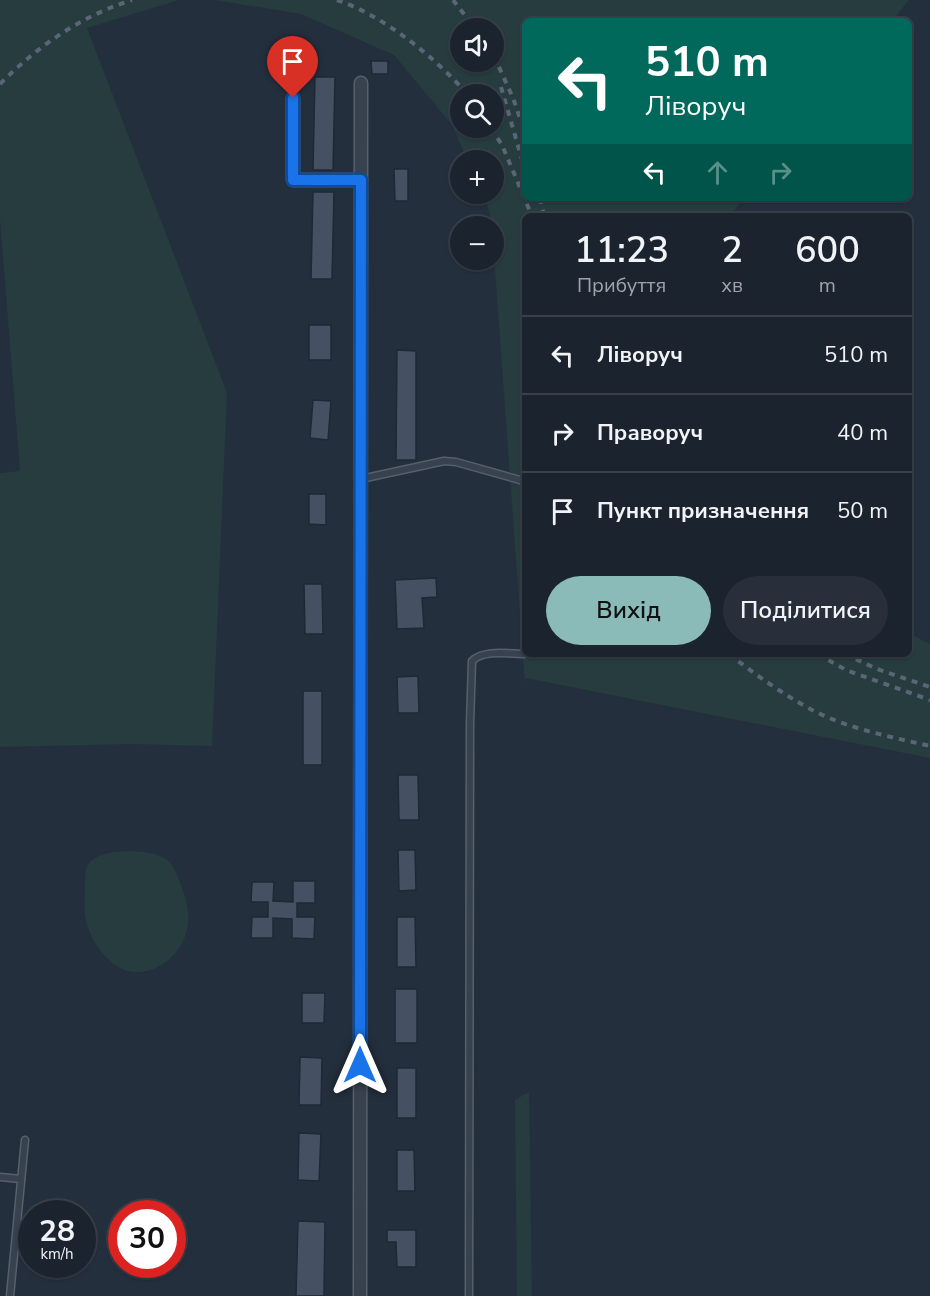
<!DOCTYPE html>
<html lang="uk">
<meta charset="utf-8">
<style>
body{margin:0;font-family:"Nunito Sans",sans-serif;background:#282f3a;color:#f1f3f6;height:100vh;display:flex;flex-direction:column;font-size:22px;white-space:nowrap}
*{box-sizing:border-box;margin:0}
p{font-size:20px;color:#a0a4aa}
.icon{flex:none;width:33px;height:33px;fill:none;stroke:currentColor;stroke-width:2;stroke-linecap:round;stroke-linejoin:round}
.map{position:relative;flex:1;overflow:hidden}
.side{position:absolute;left:522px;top:213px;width:390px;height:444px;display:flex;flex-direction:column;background:#1b232e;border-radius:9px;box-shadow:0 2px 4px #0004,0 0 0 2px #39404a}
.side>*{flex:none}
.guide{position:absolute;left:522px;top:18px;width:390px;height:183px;border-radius:9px;box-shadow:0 2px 4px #0004,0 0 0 2px #39404a;background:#00695c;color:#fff;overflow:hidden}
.controls{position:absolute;left:450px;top:18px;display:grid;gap:12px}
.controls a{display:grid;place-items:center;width:54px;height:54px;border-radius:50%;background:#1b232e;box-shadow:0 2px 4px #0004,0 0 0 2px #39404a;font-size:30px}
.speed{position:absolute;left:18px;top:1200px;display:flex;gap:12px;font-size:30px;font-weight:700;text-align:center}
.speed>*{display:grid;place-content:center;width:78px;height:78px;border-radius:50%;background:#1b232e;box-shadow:0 2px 4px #0004,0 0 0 2px #39404a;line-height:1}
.speed small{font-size:15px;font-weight:400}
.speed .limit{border:9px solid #d22;background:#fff;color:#111}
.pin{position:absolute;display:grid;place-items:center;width:51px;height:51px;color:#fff;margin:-62px -26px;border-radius:50% 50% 50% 0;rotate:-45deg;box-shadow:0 0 6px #0007}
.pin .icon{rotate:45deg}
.me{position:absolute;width:66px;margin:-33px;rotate:0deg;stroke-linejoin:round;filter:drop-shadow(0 0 4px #0008)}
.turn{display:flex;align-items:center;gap:21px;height:126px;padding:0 24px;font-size:27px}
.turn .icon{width:78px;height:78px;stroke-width:2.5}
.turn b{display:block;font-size:42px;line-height:51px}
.lanes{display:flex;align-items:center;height:57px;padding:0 24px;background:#0003;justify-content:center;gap:30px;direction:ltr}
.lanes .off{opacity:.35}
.eta{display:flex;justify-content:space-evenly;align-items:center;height:102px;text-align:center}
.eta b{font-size:36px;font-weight:600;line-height:42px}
.cta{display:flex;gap:12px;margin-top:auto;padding:12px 24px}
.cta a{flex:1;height:69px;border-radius:36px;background:#8bbbb9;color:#111;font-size:24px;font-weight:600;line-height:69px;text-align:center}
.cta a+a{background:#282f3a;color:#f1f3f6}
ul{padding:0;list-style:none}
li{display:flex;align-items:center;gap:18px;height:78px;padding:0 24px;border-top:2px solid #39404a}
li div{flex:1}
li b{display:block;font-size:22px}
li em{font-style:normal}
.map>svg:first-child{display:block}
.green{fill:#263c3f;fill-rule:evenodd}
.building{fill:#455162;stroke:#1f2835;stroke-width:1.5}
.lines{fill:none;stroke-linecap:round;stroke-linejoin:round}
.lane-casing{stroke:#565f6c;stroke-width:9}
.street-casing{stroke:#565f6c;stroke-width:15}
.lane{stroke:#38414e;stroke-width:6}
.street{stroke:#38414e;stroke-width:12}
.rail{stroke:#5a6575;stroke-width:4;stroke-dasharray:6 6;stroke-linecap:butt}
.route-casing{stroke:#114b97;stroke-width:15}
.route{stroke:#1a73e8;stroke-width:10}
</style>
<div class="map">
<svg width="930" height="1296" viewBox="0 0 930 1296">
<rect width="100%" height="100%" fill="#242f3e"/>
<g class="green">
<path d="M 0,0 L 179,0 L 87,28 L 227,393 L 212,746 L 130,744 L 0,747 L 0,473 L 20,471 L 0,219 Z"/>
<path d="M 215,0 L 909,0 L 892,21 L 525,21 L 525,198 L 744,198 L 730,216 L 525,216 L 525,654 L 909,654 L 909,633 L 930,644 L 930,758 L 526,678 L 525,684 L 494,255 L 494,226 L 491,226 L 490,213 L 482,194 L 494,194 L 494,160 L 467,160 L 452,125 L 394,55 L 301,14 ZM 460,28 L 494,28 L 494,62 L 460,62 ZM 460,94 L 494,94 L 494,128 L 460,128 Z"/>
<path d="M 133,851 C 143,852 155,853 164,858 C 174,864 177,875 181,885 C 184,893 187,902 188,911 C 192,942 167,973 135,972 C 111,972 87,938 85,915 C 84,906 85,897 85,888 C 85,879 84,869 90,862 C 101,851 119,852 133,851 Z"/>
<path d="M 529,1092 L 532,1296 L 517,1296 L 515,1100 Z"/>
</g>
<g class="building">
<path d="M 371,61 L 388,61 L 388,74 L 372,74 Z"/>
<path d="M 287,67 L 300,67 L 301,76 L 287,76 Z"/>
<path d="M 289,77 L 301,77 L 301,85 L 289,86 Z"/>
<path d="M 315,77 L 335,77 L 333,170 L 313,170 Z"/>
<path d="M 394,169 L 408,169 L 408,201 L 395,201 Z"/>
<path d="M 313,192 L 334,192 L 332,279 L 311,279 Z"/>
<rect x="309" y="325" width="22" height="35"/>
<path d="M 397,350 L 416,351 L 416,460 L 396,460 Z"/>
<path d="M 313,400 L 331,401 L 328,440 L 310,438 Z"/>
<path d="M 309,494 L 326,494 L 326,525 L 309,524 Z"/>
<path d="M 436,578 L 437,597 L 422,598 L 424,628 L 397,629 L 395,580 Z"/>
<path d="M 304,584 L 322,584 L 323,634 L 305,634 Z"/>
<path d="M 418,676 L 419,713 L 398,713 L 397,677 Z"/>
<rect x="303" y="691" width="19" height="74"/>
<path d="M 398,775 L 418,775 L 419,820 L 399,820 Z"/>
<path d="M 398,850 L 415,850 L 416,890 L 399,891 Z"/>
<path d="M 293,881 L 315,881 L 315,903 L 297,903 L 297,917 L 315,917 L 314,939 L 292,938 L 292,919 L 273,918 L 273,938 L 251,938 L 252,917 L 268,917 L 268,902 L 251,902 L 252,882 L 274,882 L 273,901 L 293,902 Z"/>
<path d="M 397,917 L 415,917 L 416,967 L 397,967 Z"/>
<rect x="395" y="989" width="22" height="54"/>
<path d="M 302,993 L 325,993 L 324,1023 L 302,1023 Z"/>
<path d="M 300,1057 L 322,1058 L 321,1105 L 299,1105 Z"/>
<rect x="397" y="1068" width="19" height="50"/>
<path d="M 299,1133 L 321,1134 L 319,1181 L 298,1180 Z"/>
<path d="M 397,1150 L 414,1150 L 415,1191 L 397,1191 Z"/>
<path d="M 298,1221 L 325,1222 L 324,1296 L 296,1296 Z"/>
<path d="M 387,1230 L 416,1230 L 416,1267 L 397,1267 L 396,1242 L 387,1242 Z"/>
</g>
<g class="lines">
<g class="lane-casing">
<g id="lane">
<path d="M 361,479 L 444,461 L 456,462 L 520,480 L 525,483"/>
<path d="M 0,1177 L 21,1179"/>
<path d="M 10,1296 L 25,1140"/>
<path d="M 469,1296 L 470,724 L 472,661 C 484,649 510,654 525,654"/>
</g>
</g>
<g class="street-casing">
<g id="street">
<path d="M 293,98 L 293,180 L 361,180"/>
<path d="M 360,1296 L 361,83"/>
</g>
</g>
<use href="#lane" class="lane"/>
<use href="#street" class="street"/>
<g class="rail">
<path d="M 337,0 C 384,16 435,57 467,94"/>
<path d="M 453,0 L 475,28"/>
<path d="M 494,56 L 513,98 L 525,133"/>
<path d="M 0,84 C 38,46 81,16 132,0"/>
<path d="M 501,87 L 525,170"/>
<path d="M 491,128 L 502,145 L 532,216"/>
<path d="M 540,198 L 544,216"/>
<path d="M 729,654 C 756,675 784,695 814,711 C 850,729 891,737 930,746"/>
<path d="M 818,654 L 846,670 L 930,700"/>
<path d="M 845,654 L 877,669 L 930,687"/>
</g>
</g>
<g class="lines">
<g class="route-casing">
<path id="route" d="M 293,98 L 293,180 L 361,180 L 360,1065"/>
</g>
<use href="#route" class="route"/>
</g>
</svg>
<div class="controls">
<a><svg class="icon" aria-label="sound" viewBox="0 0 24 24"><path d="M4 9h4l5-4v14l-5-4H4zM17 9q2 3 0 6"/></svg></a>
<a><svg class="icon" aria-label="search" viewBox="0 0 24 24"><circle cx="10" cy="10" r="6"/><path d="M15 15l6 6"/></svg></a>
<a>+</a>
<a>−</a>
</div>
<div class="speed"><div>28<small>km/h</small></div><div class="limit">30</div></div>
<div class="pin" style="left:293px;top:98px;background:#d93025"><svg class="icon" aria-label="arrive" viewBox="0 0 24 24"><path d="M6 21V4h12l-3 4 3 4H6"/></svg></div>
<svg class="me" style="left:360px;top:1065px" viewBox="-20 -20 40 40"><path d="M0-17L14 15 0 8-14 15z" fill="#1a73e8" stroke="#fff" stroke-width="4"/></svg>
<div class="guide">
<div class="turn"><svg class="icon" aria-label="left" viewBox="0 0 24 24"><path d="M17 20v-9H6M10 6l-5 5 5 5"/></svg><div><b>510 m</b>Ліворуч</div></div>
<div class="lanes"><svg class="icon" aria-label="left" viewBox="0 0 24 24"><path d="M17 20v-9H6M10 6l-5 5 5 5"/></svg><svg class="icon off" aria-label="ahead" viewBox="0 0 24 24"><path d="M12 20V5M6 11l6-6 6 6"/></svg><svg class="icon off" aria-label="right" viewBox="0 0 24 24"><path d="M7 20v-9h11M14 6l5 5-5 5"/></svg></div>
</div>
<section class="side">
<div class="eta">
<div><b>11:23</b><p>Прибуття</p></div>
<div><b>2</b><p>хв</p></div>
<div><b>600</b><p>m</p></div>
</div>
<ul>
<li><svg class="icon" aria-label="left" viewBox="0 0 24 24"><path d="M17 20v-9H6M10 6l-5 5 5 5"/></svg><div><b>Ліворуч</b></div><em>510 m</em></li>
<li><svg class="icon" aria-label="right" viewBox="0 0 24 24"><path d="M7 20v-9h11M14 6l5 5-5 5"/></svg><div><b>Праворуч</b></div><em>40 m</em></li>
<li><svg class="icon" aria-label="arrive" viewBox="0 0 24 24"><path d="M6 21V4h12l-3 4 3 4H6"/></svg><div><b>Пункт призначення</b></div><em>50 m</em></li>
</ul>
<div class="cta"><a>Вихід</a><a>Поділитися</a></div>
</section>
</div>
